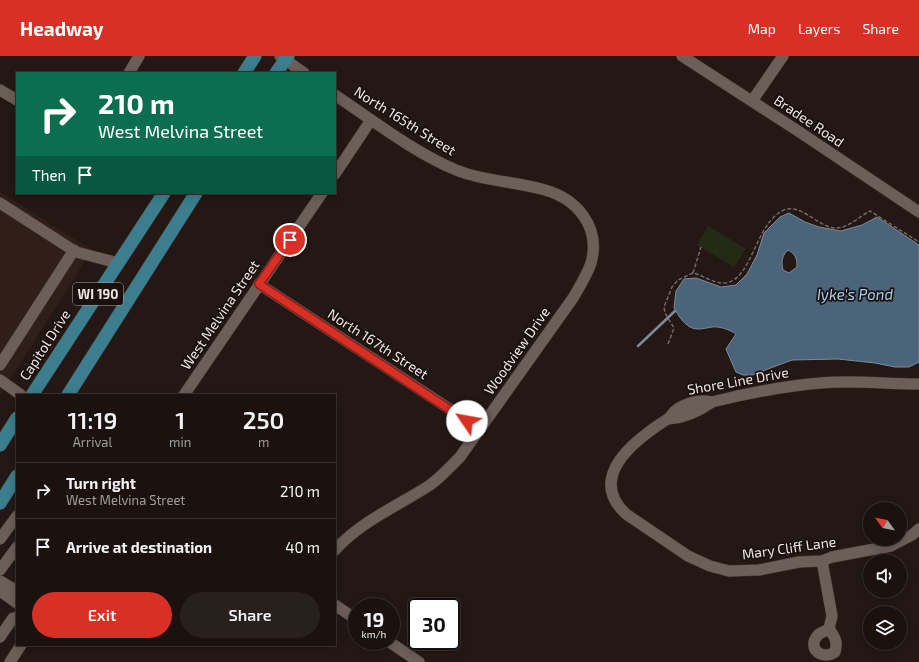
<!DOCTYPE html>
<style>
body{margin:0;font-family:"Exo 2",sans-serif;background:#28201d;color:#f1f3f6;height:100vh;display:flex;flex-direction:column;font-size:15px;white-space:nowrap}
*{box-sizing:border-box;margin:0}
p{font-size:13px;color:#a09e9e}
.icon{flex:none;width:22px;height:22px;fill:none;stroke:currentColor;stroke-width:2;stroke-linecap:round;stroke-linejoin:round}
.map{position:relative;flex:1;overflow:hidden}
.panel{position:absolute;left:16px;top:338px;width:320px;height:252px;display:flex;flex-direction:column;background:#1b120f;border-radius:0px;box-shadow:0 2px 10px #0003,0 0 0 1px #39322f}
.panel>*{flex:none}
.top-card{position:absolute;left:16px;top:16px;width:320px;height:122px;border-radius:0px;box-shadow:0 2px 10px #0003,0 0 0 1px #39322f;background:#0b6e4f;color:#fff;overflow:hidden}
.needle{width:26px;rotate:303deg}
.buttons{position:absolute;left:863px;top:446px;display:grid;gap:8px}
.buttons a{display:grid;place-items:center;width:44px;height:44px;border-radius:50%;background:#1b120f;box-shadow:0 2px 10px #0003,0 0 0 1px #39322f;font-size:20px}
.speed{position:absolute;left:348px;top:542px;display:flex;gap:8px;font-size:20px;font-weight:700;text-align:center}
.speed>*{display:grid;place-content:center;width:52px;height:52px;border-radius:50%;background:#1b120f;box-shadow:0 2px 10px #0003,0 0 0 1px #39322f;line-height:1}
.speed small{font-size:10px;font-weight:400}
.speed .limit{border:2px solid #111;border-radius:6px;background:#fff;color:#111}
.pin{position:absolute;display:grid;place-items:center;width:34px;height:34px;color:#fff;margin:-17px;border:2px solid #fff;border-radius:50%;box-shadow:0 1px 4px #0007}
.me{position:absolute;width:44px;margin:-22px;rotate:303deg;stroke-linejoin:round;filter:drop-shadow(0 0 3px #0008)}
.turn{display:flex;align-items:center;gap:14px;height:84px;padding:0 16px;font-size:18px}
.turn .icon{width:52px;height:52px;stroke-width:2.5}
.turn b{display:block;font-size:28px;line-height:34px}
.then{display:flex;align-items:center;height:38px;padding:0 16px;background:#0003;gap:8px;font-size:15px}
.eta{display:flex;justify-content:space-evenly;align-items:center;height:68px;text-align:center}
.eta b{font-size:24px;font-weight:600;line-height:28px}
.cta{display:flex;gap:8px;margin-top:auto;padding:8px 16px}
.cta a{flex:1;height:46px;border-radius:24px;background:#d93025;color:#fff;font-size:16px;font-weight:600;line-height:46px;text-align:center}
.cta a+a{background:#28201d;color:#f1f3f6}
ul{padding:0;list-style:none}
li{display:flex;align-items:center;gap:12px;height:56px;padding:0 16px;border-top:1px solid #39322f}
li div{flex:1}
li b{display:block;font-size:15px}
li em{font-style:normal}
header{display:flex;align-items:center;gap:24px;box-sizing:border-box;height:56px;padding:0 20px;background:#d93025;color:#fff}
header strong{font-size:19px}
nav{display:flex;gap:22px;margin-inline-start:auto;font-size:14px}
.map>svg:first-child{display:block}
.built{fill:#301f18}
.green{fill:#232b16}
.water{fill:#4b6479;stroke:#7c8b99;fill-rule:evenodd}
.lines{fill:none;stroke-linecap:round;stroke-linejoin:round}
.stream{stroke:#7c8b99;stroke-width:2.5}
.minor-casing{stroke:#3f3634;stroke-width:12}
.major-casing{stroke:#3f3634;stroke-width:14}
.path{stroke:#736865;stroke-width:1.5;stroke-dasharray:4 2;stroke-linecap:butt}
.minor{stroke:#6c5e59;stroke-width:11}
.major{stroke:#3c7e8d;stroke-width:13}
.route-casing{stroke:#8d1f18;stroke-width:10}
.route{stroke:#d93025;stroke-width:7}
.labels{text-anchor:middle;stroke-width:3.5;stroke-linejoin:round;paint-order:stroke}
.shield{fill:#1a100c;stroke:#afa6a3;stroke-width:1}
.shield-label{font-size:13px;font-weight:bold;fill:#efe7e4}
.street-label{font-size:14px;fill:#efe7e4;stroke:#1a100c}
.water-label{font-size:15px;font-style:italic;fill:#a0cff7;stroke:#1a100c}
</style>
<header>
<strong>Headway</strong>
<nav><a>Map</a><a>Layers</a><a>Share</a></nav>
</header>
<div class="map">
<svg width="919" height="606" viewBox="0 0 919 606">
<rect width="100%" height="100%" fill="#241814"/>
<path class="built" d="M 0,136 L 92,194 L 0,339 Z"/>
<path class="green" d="M 708,170 L 746,193 L 734,211 L 697,189 Z"/>
<path class="water" d="M 789,157 L 805,166 L 819,171 L 841,175 L 862,169 L 877,161 L 919,189 L 919,306 L 909,311 L 895,311 L 875,307 L 838,303 L 792,304 L 752,319 L 743,319 L 736,316 L 726,293 L 736,278 C 730,274 720,270 712,271 C 705,272 698,275 690,271 C 683,267 678,259 674,252 L 676,235 L 684,223 L 696,222 L 721,231 L 736,229 L 747,218 L 757,199 L 764,177 L 780,161 ZM 788,194 C 796,198 797,203 797,211 L 789,217 L 783,214 C 781,205 782,200 788,194 Z"/>
<g class="lines">
<path class="stream" d="M 638,290 L 675,255"/>
<g class="minor-casing">
<g id="minor">
<path d="M 280,0 L 304,17"/>
<path d="M 682,0 L 798,75 L 919,156"/>
<path d="M 129,17 L 139,0"/>
<path d="M 0,34 L 17,44"/>
<path d="M 335,39 C 372,64 415,97 456,114 C 486,126 515,125 545,134 C 577,143 601,171 591,207 C 587,219 580,230 573,242 L 460,401 C 450,411 441,421 430,429 C 398,450 361,465 335,494"/>
<path d="M 752,45 L 783,0"/>
<path d="M 335,118 L 371,64"/>
<path d="M 0,147 L 76,196 L 118,207"/>
<path d="M 259,228 L 480,373"/>
<path d="M 0,309 L 74,194"/>
<path d="M 0,324 L 21,339"/>
<path d="M 919,328 C 886,328 854,324 821,327 C 784,330 748,337 712,346 C 699,343 685,347 675,355 C 672,358 670,362 666,364 C 635,384 586,421 626,458 L 688,500 L 710,510 L 729,515 L 759,514 L 799,506 L 822,505 L 832,501 L 891,490 L 912,479 L 919,473"/>
<path d="M 184,339 L 322,137"/>
<path d="M 668,363 C 685,362 698,356 712,346"/>
<path d="M 0,483 L 17,460"/>
<path d="M 822,505 L 832,560 L 829,573"/>
<path d="M 0,514 L 17,491"/>
<path d="M 0,525 L 17,535"/>
<path d="M 0,535 L 17,547"/>
<path d="M 335,549 L 357,564"/>
<path d="M 829,573 C 835,581 838,586 835,596 C 822,605 806,592 818,579 C 821,576 826,575 829,573 Z"/>
<path d="M 0,581 L 13,562 L 17,561"/>
<path d="M 388,585 L 419,606"/>
<path d="M 10,606 L 21,589"/>
</g>
</g>
<g class="major-casing">
<g id="major">
<path d="M 244,17 L 255,0"/>
<path d="M 276,17 L 288,0"/>
<path d="M 32,339 L 164,137"/>
<path d="M 68,339 L 196,137"/>
<path d="M 0,389 L 17,362"/>
<path d="M 0,447 L 17,420"/>
</g>
</g>
<g class="path">
<path d="M 693,217 L 701,191"/>
<path d="M 668,288 L 674,272 L 665,257 L 664,251 L 672,231 L 678,224 L 693,217 C 703,219 714,228 725,227 C 752,224 755,169 782,155 C 800,145 817,171 835,172 C 847,173 860,160 870,155 L 919,186"/>
</g>
<use href="#minor" class="minor"/>
<use href="#major" class="major"/>
</g>
<g class="lines">
<g class="route-casing">
<path id="route" d="M 290,184 L 259,228 L 467,365"/>
</g>
<use href="#route" class="route"/>
</g>
<g class="labels">
<rect class="shield" x="73" y="227" width="50" height="22" rx="3"/>
<g class="shield-label">
<text x="98" y="243">WI 190</text>
</g>
<g class="street-label">
<text transform="translate(405 65) rotate(32)" y="5">North 165th Street</text>
<text transform="translate(809 65) rotate(34)" y="5">Bradee Road</text>
<text transform="translate(220 259) rotate(-56)" y="5">West Melvina Street</text>
<text transform="translate(378 288) rotate(33)" y="5">North 167th Street</text>
<text transform="translate(45 289) rotate(-57)" y="5">Capitol Drive</text>
<text transform="translate(517 295) rotate(-55)" y="5">Woodview Drive</text>
<text transform="translate(738 325) rotate(-10)" y="5">Shore Line Drive</text>
<text transform="translate(789 492) rotate(-8)" y="5">Mary Cliff Lane</text>
</g>
<g class="water-label">
<text x="855" y="244">Iyke's Pond</text>
</g>
</g>
</svg>
<div class="buttons">
<a><svg class="needle" viewBox="-14 -14 28 28"><path d="M0-13l5 13h-10z" fill="#e53935"/><path d="M0 13l5-13h-10z" fill="#a09e9e"/></svg></a>
<a><svg class="icon" aria-label="sound" viewBox="0 0 24 24"><path d="M4 9h4l5-4v14l-5-4H4zM17 9q2 3 0 6"/></svg></a>
<a><svg class="icon" aria-label="layers" viewBox="0 0 24 24"><path d="M12 4l9 5-9 5-9-5zM3 14l9 5 9-5"/></svg></a>
</div>
<div class="speed"><div>19<small>km/h</small></div><div class="limit">30</div></div>
<div class="pin" style="left:290px;top:184px;background:#d93025"><svg class="icon" aria-label="arrive" viewBox="0 0 24 24"><path d="M6 21V4h12l-3 4 3 4H6"/></svg></div>
<svg class="me" style="left:467px;top:365px" viewBox="-20 -20 40 40"><circle r="19" fill="#fff"/><path d="M0-13L10 11 0 6-10 11z" fill="#d93025"/></svg>
<div class="top-card">
<div class="turn"><svg class="icon" aria-label="right" viewBox="0 0 24 24"><path d="M7 20v-9h11M14 6l5 5-5 5"/></svg><div><b>210 m</b>West Melvina Street</div></div>
<div class="then">Then<svg class="icon" aria-label="arrive" viewBox="0 0 24 24"><path d="M6 21V4h12l-3 4 3 4H6"/></svg></div>
</div>
<section class="panel">
<div class="eta">
<div><b>11:19</b><p>Arrival</p></div>
<div><b>1</b><p>min</p></div>
<div><b>250</b><p>m</p></div>
</div>
<ul>
<li><svg class="icon" aria-label="right" viewBox="0 0 24 24"><path d="M7 20v-9h11M14 6l5 5-5 5"/></svg><div><b>Turn right</b><p>West Melvina Street</p></div><em>210 m</em></li>
<li><svg class="icon" aria-label="arrive" viewBox="0 0 24 24"><path d="M6 21V4h12l-3 4 3 4H6"/></svg><div><b>Arrive at destination</b></div><em>40 m</em></li>
</ul>
<div class="cta"><a>Exit</a><a>Share</a></div>
</section>
</div>
